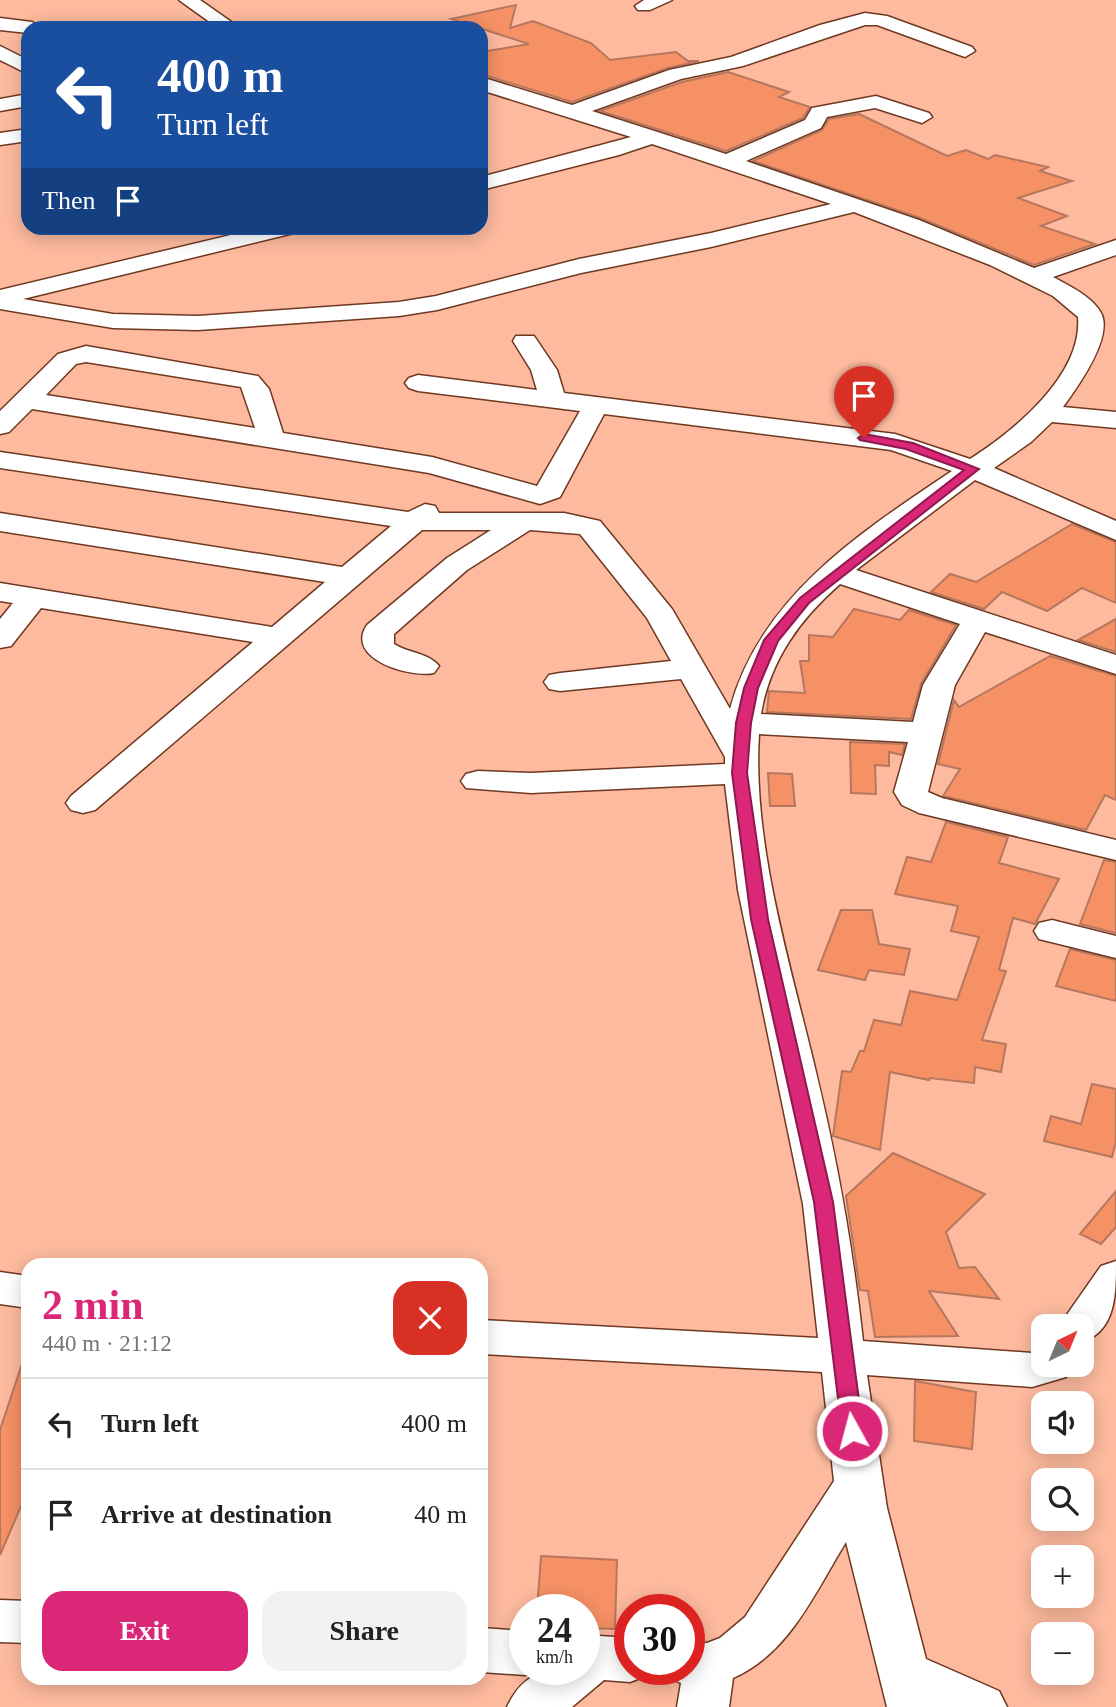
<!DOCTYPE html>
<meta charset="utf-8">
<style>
body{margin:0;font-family:"Times New Roman",serif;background:#f2f2f2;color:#222;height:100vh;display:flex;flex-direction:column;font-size:26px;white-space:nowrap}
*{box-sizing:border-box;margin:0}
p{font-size:23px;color:#767676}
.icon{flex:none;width:38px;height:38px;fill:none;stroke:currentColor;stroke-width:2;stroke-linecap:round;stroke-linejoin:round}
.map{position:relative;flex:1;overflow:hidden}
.sheet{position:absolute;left:21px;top:1258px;width:467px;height:427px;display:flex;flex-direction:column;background:#fff;border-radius:21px;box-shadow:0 4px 18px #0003}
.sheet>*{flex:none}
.guide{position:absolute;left:21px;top:21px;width:467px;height:214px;border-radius:21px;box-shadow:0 4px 18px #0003;background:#1a4fa0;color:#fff;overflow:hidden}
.needle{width:46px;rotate:43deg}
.buttons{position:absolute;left:1031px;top:1314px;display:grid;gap:14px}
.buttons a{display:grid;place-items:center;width:63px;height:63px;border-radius:14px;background:#fff;box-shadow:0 4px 18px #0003;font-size:35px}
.speed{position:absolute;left:509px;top:1594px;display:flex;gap:14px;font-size:35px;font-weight:700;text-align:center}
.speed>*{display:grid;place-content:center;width:91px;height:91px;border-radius:50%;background:#fff;box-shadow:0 4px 18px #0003;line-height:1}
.speed small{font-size:18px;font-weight:400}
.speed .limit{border:10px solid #d22;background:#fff;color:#111}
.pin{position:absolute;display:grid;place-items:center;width:60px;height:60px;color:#fff;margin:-72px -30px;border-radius:50% 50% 50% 0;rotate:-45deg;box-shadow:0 0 7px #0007}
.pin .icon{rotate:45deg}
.me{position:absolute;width:77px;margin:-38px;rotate:353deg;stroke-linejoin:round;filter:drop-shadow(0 0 5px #0008)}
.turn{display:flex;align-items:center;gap:24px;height:147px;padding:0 21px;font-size:32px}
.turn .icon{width:91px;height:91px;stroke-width:2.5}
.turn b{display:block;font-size:49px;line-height:60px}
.then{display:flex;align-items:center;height:66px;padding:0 21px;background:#0003;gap:14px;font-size:26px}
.round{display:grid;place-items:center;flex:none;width:74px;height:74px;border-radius:21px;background:#f2f2f2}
.overview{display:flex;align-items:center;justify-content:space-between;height:119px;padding:0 21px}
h1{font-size:42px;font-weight:700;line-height:52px;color:#db2777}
.primary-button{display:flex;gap:14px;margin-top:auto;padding:14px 21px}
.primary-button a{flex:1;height:80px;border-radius:21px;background:#db2777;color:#fff;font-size:28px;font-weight:700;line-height:80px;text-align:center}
.primary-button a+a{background:#f2f2f2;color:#222}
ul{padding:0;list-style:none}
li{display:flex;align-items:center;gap:21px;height:91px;padding:0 21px;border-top:2px solid #e0e0e0}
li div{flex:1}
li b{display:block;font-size:26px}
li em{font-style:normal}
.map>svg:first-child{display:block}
.building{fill:#f69065;stroke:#b5775e;stroke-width:2}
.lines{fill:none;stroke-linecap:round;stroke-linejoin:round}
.minor-casing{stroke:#6f3820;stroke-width:3}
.minor{fill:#fff;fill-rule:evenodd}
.route{fill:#db2777;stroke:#8e194d;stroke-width:2}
</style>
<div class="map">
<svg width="1116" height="1707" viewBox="0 0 1116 1707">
<rect width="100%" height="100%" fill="#fdba9f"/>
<g class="building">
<path d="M 516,5 L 510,28 L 533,21 L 591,43 L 610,60 L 676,52 L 688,61 L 699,61 L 668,68 L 572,102 L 481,74 L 481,52 L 529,44 L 451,19 Z"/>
<path d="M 728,72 L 789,92 L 779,97 L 810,107 L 803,118 L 726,151 L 600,111 L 682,82 Z"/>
<path d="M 859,114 L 947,156 L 966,150 L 988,159 L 995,155 L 1048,167 L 1040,171 L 1072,181 L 1018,198 L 1067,216 L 1041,226 L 1095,244 L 1034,265 L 920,218 L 753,161 L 822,130 L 829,119 Z"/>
<path d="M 1072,524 L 1116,542 L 1116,603 L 1082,588 L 1047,611 L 1002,592 L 984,609 L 931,592 L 950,574 L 976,582 Z"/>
<path d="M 854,609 L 900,620 L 909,610 L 956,625 L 921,684 L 911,719 L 767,712 L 769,691 L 805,693 L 800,661 L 809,661 L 809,635 L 833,637 Z"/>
<path d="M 1116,619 L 1116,652 L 1078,640 Z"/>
<path d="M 1050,656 L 1116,676 L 1116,800 L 1105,795 L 1086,830 L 943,796 L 960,769 L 938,764 L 954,700 L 959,707 Z"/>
<path d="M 850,742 L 905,744 L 902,755 L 889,752 L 889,766 L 875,765 L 876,794 L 851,793 Z"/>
<path d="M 768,773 L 792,774 L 795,806 L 770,806 Z"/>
<path d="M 946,822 L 1008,837 L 999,863 L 1059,879 L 1035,924 L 1013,918 L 999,970 L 1006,971 L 982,1040 L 1006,1044 L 1001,1072 L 975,1067 L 974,1083 L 930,1078 L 929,1080 L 890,1072 L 880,1150 L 833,1136 L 842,1071 L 851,1072 L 860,1051 L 864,1051 L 874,1020 L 901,1025 L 910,991 L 957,1000 L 979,937 L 951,931 L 958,906 L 895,894 L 907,857 L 931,862 Z"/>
<path d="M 1104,860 L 1116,862 L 1116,933 L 1080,924 Z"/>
<path d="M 841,910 L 872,910 L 879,944 L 910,949 L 904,975 L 869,970 L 865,980 L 818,970 Z"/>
<path d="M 1070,949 L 1116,960 L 1116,1001 L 1056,986 Z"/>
<path d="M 1092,1084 L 1116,1089 L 1116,1141 L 1112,1157 L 1044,1141 L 1051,1116 L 1081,1124 Z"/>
<path d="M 893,1153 L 985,1194 L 946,1232 L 959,1268 L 975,1267 L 999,1299 L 929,1291 L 958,1336 L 875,1337 L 868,1291 L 860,1290 L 846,1196 Z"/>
<path d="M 1116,1191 L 1116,1227 L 1101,1244 L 1080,1234 Z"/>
<path d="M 24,1358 L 28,1358 L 28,1490 L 0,1555 L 0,1430 Z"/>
<path d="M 915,1381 L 976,1392 L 972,1449 L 914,1441 Z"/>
<path d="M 541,1556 L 617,1560 L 615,1629 L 584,1628 L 584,1610 L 537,1610 Z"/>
</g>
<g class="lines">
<g class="minor-casing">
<g id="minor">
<path d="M 179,0 L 200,0 L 240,28 L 218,28 Z"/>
<path d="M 644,0 L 672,0 L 650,10 L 638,10 L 635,6 Z"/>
<path d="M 865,13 L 887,16 L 972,47 L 975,51 L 965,57 L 877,25 L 865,25 L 743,66 L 681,79 L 592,111 L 726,154 L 805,120 L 812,108 L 876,96 L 929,113 L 932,117 L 922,123 L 875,108 L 827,117 L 821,128 L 746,161 L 919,220 L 1034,268 L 1116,240 L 1116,255 L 1053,277 C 1068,285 1093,297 1101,313 C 1114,337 1077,388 1063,407 L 1116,412 L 1116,428 L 1052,422 L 1031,442 L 994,468 L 1116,521 L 1116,540 L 975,480 L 856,570 L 1116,655 L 1116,674 L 985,632 L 955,685 L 928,792 L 942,798 L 1116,840 L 1116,860 L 919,813 L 902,805 L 894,792 L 908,742 L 759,734 C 752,843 790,963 815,1068 C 837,1158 853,1248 863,1341 L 1032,1353 L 1043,1350 L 1043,1365 L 1073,1365 L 1066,1377 L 1032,1387 L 867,1375 L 887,1508 L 926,1659 L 999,1691 L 1007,1707 L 887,1707 L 846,1542 C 815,1592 790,1653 733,1678 L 729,1707 L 677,1707 L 681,1683 L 672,1679 L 667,1670 L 690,1670 L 690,1642 L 707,1643 L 720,1638 L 745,1617 L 834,1481 L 822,1372 L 481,1354 L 481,1320 L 818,1338 L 803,1204 L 738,890 L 725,784 L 531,793 L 466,788 L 461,781 L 466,774 L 478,771 L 531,773 L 725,764 L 725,757 L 681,679 L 560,691 L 549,689 L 544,682 L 549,675 L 560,673 L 671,661 L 647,618 L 580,534 L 530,530 L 467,570 L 394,634 L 394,644 C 408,653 429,653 439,666 L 434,673 C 411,678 344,659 367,625 L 447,558 L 491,530 L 422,530 L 95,810 L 83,813 L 71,810 L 66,803 L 71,796 L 253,642 L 41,608 L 11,646 L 0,648 L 0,619 L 13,603 L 0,601 L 0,583 L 272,627 L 325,582 L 0,531 L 0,513 L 342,567 L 391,526 L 0,468 L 0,452 L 408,512 L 425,504 L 435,506 L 439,513 L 564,513 L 600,521 L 672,609 L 730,709 C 760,597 861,532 952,471 L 891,450 L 604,414 L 560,497 L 540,504 L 429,473 L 32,409 L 9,432 L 0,434 L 0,411 L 58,354 L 86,346 L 258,376 L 269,389 L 283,433 L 432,457 L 537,486 L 580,411 L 418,391 L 409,388 L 405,383 L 409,378 L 418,375 L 537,390 L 531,370 L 513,341 L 516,336 L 534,336 L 557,370 L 564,393 L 895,434 L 970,459 C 1014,431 1083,375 1078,317 L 1053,296 L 990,265 L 854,212 L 711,247 L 581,273 L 437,310 L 399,316 L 198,330 L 113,328 L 0,309 L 0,290 L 260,228 L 297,228 L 294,233 L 23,299 L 113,314 L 198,316 L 399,302 L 436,296 L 579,259 L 711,233 L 831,204 L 652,144 L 619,155 L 481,190 L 481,177 L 631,137 L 481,90 L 481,77 L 572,105 L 669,70 L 731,57 L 820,25 ZM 86,362 L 241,387 L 255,428 L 46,395 L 76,364 ZM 840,584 L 960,624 L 923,685 L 913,722 L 761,714 C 770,660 800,619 840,584 Z"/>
<path d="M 0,18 L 32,22 L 41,28 L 28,28 L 28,33 L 0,30 Z"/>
<path d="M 0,46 L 28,60 L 28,74 L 0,60 Z"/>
<path d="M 28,94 L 28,106 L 0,111 L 0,99 Z"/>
<path d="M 28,129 L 28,141 L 0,145 L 0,133 Z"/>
<path d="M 1052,920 L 1116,936 L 1116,958 L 1039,939 L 1034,931 L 1039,923 Z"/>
<path d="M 1116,1261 C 1116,1294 1116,1331 1082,1342 L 1082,1326 L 1059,1326 L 1101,1266 Z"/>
<path d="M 0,1272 L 28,1276 L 28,1308 L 0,1304 Z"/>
<path d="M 0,1600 L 28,1601 L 28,1643 L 0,1642 Z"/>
<path d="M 481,1628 L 525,1631 L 525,1670 L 539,1670 L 525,1675 L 481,1672 Z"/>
<path d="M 584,1635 L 630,1638 L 630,1670 L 651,1670 L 648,1675 L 630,1682 L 604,1680 L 572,1707 L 507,1707 C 525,1669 547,1670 584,1670 Z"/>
</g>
</g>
<use href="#minor" class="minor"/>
</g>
<path class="route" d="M 864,434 L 913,443 L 979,469 L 809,603 L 778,641 L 758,688 L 751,723 L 747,773 L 768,919 L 833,1202 L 863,1431 L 860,1437 L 845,1437 L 842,1431 L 814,1202 L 751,919 L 732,773 L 736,723 L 744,688 L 764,640 L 800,598 L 964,470 L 906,449 L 860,440 L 858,438 Z"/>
</svg>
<div class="buttons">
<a><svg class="needle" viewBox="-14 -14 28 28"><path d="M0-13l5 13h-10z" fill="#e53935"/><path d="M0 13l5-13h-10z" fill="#767676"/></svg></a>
<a><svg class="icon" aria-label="sound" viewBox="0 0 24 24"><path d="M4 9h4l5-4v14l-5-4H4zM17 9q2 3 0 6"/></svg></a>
<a><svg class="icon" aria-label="search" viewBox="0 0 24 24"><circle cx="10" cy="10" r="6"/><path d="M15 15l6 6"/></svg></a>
<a>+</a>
<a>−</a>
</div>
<div class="speed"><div>24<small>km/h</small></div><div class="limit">30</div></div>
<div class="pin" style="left:864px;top:438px;background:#d93025"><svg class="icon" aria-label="arrive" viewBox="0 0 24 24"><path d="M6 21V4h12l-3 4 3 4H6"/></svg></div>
<svg class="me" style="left:852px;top:1431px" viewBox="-20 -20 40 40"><circle r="17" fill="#db2777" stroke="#fff" stroke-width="3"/><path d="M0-11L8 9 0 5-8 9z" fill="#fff"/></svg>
<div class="guide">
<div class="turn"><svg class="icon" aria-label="left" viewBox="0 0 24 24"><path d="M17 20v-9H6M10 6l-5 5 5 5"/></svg><div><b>400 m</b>Turn left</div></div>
<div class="then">Then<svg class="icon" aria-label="arrive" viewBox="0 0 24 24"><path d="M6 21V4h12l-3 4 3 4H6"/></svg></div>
</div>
<section class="sheet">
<div class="overview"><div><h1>2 min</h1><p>440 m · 21:12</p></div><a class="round" style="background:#d93025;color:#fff"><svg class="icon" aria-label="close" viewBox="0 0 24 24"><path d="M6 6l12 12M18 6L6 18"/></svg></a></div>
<ul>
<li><svg class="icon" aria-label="left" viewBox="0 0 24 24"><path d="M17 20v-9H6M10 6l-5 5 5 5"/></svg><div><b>Turn left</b></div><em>400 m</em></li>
<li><svg class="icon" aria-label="arrive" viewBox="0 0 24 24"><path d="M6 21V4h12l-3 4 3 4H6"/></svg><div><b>Arrive at destination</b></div><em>40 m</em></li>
</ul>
<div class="primary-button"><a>Exit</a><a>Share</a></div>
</section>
</div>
